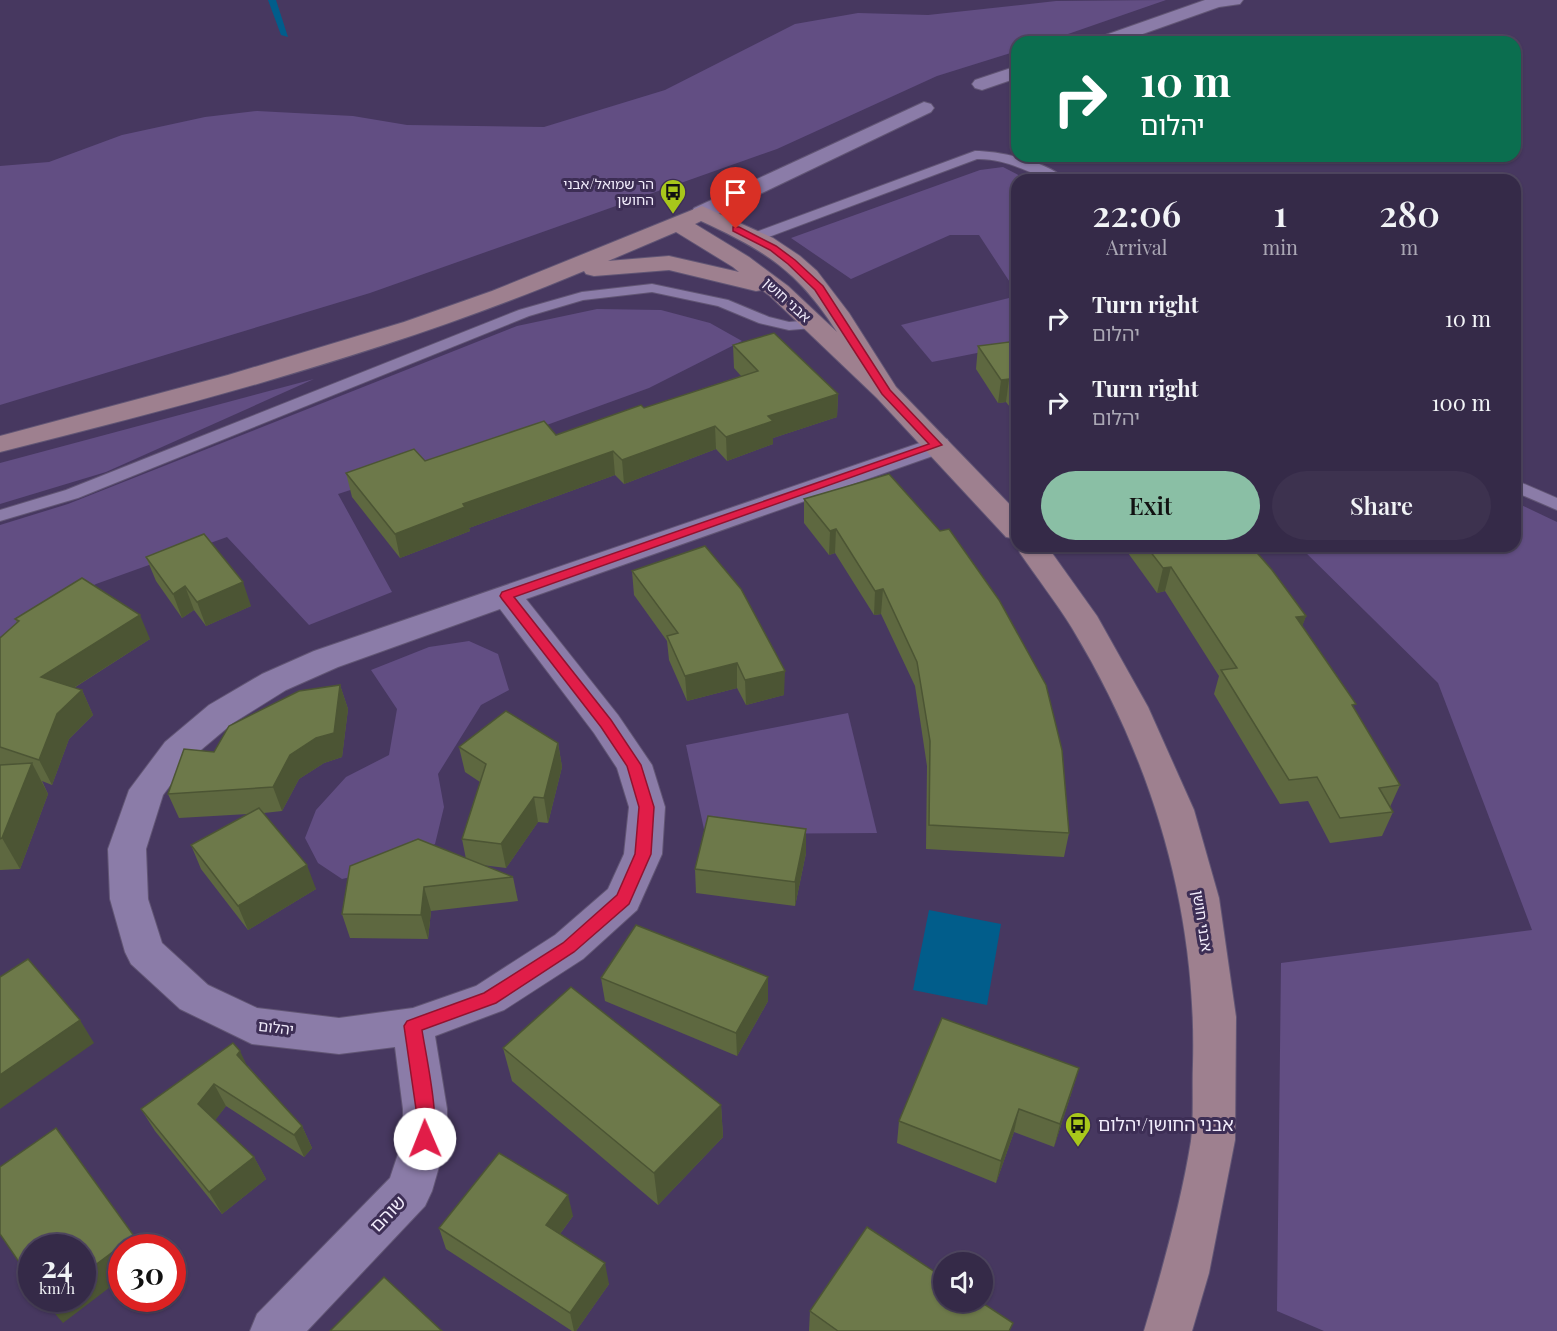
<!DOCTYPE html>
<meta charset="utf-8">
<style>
body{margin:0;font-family:"Playfair Display","Noto Sans Hebrew",serif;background:#3d324f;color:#f1f3f6;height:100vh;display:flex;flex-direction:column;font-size:22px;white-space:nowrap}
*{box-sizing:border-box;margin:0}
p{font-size:20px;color:#aaa7b4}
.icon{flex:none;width:33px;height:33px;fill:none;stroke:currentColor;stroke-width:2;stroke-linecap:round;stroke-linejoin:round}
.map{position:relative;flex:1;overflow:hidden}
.details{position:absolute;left:1011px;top:174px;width:510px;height:378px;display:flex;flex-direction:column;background:#352a48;border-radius:18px;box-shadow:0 2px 4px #0004,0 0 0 2px #4f4660}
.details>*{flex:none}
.guide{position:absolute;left:1011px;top:36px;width:510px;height:126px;border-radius:18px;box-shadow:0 2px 4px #0004,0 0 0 2px #4f4660;background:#0b6e4f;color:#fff;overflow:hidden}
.tools{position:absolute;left:933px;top:1252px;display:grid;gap:12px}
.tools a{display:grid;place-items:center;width:60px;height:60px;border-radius:50%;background:#352a48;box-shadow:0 2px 4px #0004,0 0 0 2px #4f4660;font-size:30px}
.speed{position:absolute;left:18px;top:1234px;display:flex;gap:12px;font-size:30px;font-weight:700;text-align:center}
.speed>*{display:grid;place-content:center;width:78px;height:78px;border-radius:50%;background:#352a48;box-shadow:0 2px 4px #0004,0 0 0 2px #4f4660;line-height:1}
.speed small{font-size:15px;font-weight:400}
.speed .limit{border:9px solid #d22;background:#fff;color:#111}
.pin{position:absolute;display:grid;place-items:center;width:51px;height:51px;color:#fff;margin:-62px -26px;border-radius:50% 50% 50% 0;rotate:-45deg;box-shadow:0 0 6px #0007}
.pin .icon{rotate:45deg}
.me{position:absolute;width:66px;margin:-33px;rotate:359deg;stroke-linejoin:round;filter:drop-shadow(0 0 4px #0008)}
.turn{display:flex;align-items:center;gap:21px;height:126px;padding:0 30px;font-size:27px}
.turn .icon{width:78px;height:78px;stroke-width:2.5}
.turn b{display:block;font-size:42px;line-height:51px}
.eta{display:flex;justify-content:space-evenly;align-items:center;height:102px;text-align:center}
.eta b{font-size:36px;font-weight:600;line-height:42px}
.cta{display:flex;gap:12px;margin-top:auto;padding:12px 30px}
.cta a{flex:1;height:69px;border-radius:36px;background:#8abfa5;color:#111;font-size:24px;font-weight:600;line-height:69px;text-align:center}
.cta a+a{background:#3d324f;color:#f1f3f6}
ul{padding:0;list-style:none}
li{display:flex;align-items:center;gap:18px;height:84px;padding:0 30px}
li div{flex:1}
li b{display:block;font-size:22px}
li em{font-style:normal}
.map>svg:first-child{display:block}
.green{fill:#624e83}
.water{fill:#015d8b}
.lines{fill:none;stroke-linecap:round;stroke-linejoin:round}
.stream{fill:#015d8b;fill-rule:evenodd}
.lane-casing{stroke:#615574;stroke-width:2}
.street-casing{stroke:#615574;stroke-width:2}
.secondary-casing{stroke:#615574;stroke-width:2}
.lane{fill:#8b7ca8;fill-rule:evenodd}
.street{fill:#8b7ca8;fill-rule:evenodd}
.secondary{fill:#9e808f;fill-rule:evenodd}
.wall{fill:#5e6840}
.shaded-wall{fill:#4c5534}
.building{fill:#6d794a;stroke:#4c5534;stroke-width:1.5}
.route{fill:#e11d48;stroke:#92132f;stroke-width:1.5}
.labels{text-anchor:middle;stroke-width:6;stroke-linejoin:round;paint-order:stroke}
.far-poi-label{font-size:14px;fill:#f2edfc;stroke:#3d2e55;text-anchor:end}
.far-street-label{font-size:14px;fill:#f2edfc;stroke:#3d2e55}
.street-label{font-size:15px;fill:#f2edfc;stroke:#3d2e55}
.near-poi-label{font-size:18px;fill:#f2edfc;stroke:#3d2e55;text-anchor:start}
.near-street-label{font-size:18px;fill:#f2edfc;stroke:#3d2e55}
</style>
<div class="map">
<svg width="1557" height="1331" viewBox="0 0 1557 1331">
<rect width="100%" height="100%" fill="#473860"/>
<g class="green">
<path d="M 1166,0 L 1045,42 L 1017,42 L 1017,51 L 937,76 L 777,149 L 370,293 L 0,405 L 0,166 L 49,162 L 122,135 L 205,117 L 257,111 L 353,116 L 407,125 L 544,127 L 665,90 L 795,24 L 858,13 L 928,15 L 1056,1 Z"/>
<path d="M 1003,167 L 1028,180 L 1017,180 L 1017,293 L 979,235 L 950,235 L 851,279 L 791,238 L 980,170 Z"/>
<path d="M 1017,296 L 1017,345 L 932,362 L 901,325 Z"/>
<path d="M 597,309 L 661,310 L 710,323 L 742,341 L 649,388 L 497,443 L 338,494 L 392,592 L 309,625 L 227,537 L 96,584 L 0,637 L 0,525 L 68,504 L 517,326 Z"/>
<path d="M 314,379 L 106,472 L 0,504 L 0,463 Z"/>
<path d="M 1515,502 L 1557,522 L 1557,1331 L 1324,1331 L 1277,1311 L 1281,963 L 1532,930 L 1438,683 L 1299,546 L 1515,546 Z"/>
<path d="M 469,641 L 498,654 L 509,690 L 481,705 L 438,774 L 444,807 L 435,844 L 390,868 L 342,879 L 318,863 L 305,838 L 316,810 L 346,777 L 389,755 L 397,709 L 371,670 L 429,647 Z"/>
<path d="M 848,713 L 877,833 L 705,834 L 686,745 Z"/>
</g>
<path class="water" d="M 929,910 L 1001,924 L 987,1005 L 913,990 Z"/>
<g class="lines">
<path class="stream" d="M 268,0 L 276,0 L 288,37 L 281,35 Z"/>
<g class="lane-casing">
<g id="lane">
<path d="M 975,151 C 1000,151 1049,162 1066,180 C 1034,180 1013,158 977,159 L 758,241 L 748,241 L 746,238 L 748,235 Z"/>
<path d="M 652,284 L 728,300 L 769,317 L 789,322 L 813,320 L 820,324 L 813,328 L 789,330 L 759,323 L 718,306 L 652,292 L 583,300 L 529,316 L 78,498 L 0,521 L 0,510 L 66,490 L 519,310 L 582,292 Z"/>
<path d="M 1515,480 L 1557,498 L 1557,510 L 1515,492 Z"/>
</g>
</g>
<g class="street-casing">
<g id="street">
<path d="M 1205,0 L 1243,0 L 1240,4 L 1219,7 L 1120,42 L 1094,42 L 1097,38 Z"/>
<path d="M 1017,66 L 1017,78 L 982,90 L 975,88 L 972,84 L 975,80 Z"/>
<path d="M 924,102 L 931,104 L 934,108 L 931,112 L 710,218 L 702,220 L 694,218 L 691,213 L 694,208 Z"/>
<path d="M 937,437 L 947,439 L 951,445 L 947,451 L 526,599 L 618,715 L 652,765 L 665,807 L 662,854 L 637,910 L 583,959 L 504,1010 L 435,1036 L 447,1109 L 447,1139 L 432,1191 L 425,1206 L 307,1331 L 250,1331 L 257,1314 L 390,1178 L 403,1139 L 403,1109 L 395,1047 L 339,1054 L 252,1044 L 180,1009 L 131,964 L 125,952 L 110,899 L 108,849 L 129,790 L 165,742 L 209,705 L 262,674 L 314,651 ZM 500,609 L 594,733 L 617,768 L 629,807 L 624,854 L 608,889 L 555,935 L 476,986 L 413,1008 L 339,1018 L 257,1008 L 208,985 L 162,943 L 148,899 L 146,849 L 163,795 L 189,760 L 233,723 L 286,690 L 338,667 Z"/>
</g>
</g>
<g class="secondary-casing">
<g id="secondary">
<path d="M 702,206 L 773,238 L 800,256 L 817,271 L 849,313 L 896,387 L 1017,512 L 1017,539 L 1006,537 L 877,398 L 770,296 L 762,290 L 756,291 L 669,270 L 594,276 L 586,274 L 584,271 C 396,350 197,403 0,452 L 0,436 L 228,375 L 404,322 L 492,291 ZM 701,221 C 766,251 798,271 837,332 L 788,286 L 749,257 L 695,224 ZM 676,232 L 733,267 L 739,272 L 669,256 L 608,261 Z"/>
<path d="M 1017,544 L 1047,546 L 1097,616 L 1148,707 L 1194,810 L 1219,898 L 1236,1017 L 1235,1140 L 1209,1273 L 1192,1331 L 1144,1331 C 1162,1271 1181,1203 1191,1141 C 1194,1116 1192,1089 1193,1064 C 1197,909 1152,760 1072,628 C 1056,602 1037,578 1020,553 Z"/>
</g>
</g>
<use href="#lane" class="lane"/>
<use href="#street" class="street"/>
<use href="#secondary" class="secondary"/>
</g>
<g class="wall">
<path d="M 1017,341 L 1017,416 L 1006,402 L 998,403 L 976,369 L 978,346 Z"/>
<path d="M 733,345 L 838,394 L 837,417 L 773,438 L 773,444 L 727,461 L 716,449 L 624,484 L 615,475 L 469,528 L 470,531 L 400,558 L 352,497 L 346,473 L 425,461 L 556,435 L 644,408 L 741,376 L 734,368 Z"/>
<path d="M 889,474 L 1069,833 L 1064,857 L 926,849 L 927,766 L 915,686 L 881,614 L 874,615 L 835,553 L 829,555 L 804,523 L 804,499 Z"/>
<path d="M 1123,546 L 1251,546 L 1306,616 L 1302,626 L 1354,710 L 1400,785 L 1390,807 L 1393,812 L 1382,836 L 1330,843 L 1308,801 L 1280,804 L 1214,694 L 1219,676 L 1165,591 L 1157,593 Z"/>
<path d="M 146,557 L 251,606 L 206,626 L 194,610 L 182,618 L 156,581 Z"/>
<path d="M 632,571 L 784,695 L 746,705 L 737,688 L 687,701 L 669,660 L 667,641 L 634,595 Z"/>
<path d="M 15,619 L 150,639 L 74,688 L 82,690 L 93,715 L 69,739 L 52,785 L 42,781 L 48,794 L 20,869 L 0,870 L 0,638 L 17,623 Z"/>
<path d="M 340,685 L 348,709 L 342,757 L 324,763 L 299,779 L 282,811 L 264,813 L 316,889 L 248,930 L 201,869 L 191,845 L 248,814 L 179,818 L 168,794 L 214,752 Z"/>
<path d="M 558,743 L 562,767 L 548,823 L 538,822 L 506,868 L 482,865 L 513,877 L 518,901 L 431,911 L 428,939 L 350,938 L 342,914 L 466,859 L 462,839 L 480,782 L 465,772 L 459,747 Z"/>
<path d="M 806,853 L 795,906 L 696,893 L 695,869 Z"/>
<path d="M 768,977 L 768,1001 L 737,1056 L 605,1001 L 601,978 Z"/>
<path d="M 503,1048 L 721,1105 L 723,1137 L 658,1205 L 512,1081 Z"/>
<path d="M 248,1066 L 302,1126 L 312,1148 L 304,1157 L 226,1106 L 215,1120 L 254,1157 L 266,1179 L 222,1214 L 155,1131 L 141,1109 Z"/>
<path d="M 1079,1068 L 1072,1091 L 1054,1147 L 1014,1132 L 996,1183 L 897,1143 L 899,1121 Z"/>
<path d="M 573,1216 L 560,1234 L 609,1284 L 576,1331 L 572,1331 L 446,1249 L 439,1228 Z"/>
<path d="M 810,1311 L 1011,1331 L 809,1331 Z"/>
</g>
<g class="shaded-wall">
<path d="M 1009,379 L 1006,402 L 998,403 L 1001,380 Z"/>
<path d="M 838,394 L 837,417 L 773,438 L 773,444 L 727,461 L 726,437 L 768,416 Z"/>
<path d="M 715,426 L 716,449 L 624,484 L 622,460 Z"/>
<path d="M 613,451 L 615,475 L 469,528 L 470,531 L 400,558 L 395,534 L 463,504 Z"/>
<path d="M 836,529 L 835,553 L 829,555 L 830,531 Z"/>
<path d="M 1171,567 L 1165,591 L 1157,593 L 1163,568 Z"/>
<path d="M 243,582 L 251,606 L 206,626 L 197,602 Z"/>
<path d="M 185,586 L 194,610 L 182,618 L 173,594 Z"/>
<path d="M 883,589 L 881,614 L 874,615 L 875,591 Z"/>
<path d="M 140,615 L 150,639 L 53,701 L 41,677 Z"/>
<path d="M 1306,616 L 1297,640 L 1296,617 Z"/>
<path d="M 737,663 L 737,688 L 687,701 L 685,676 Z"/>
<path d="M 785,671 L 784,695 L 746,705 L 745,680 Z"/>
<path d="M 340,685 L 348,709 L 342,757 L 324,763 L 299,779 L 282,811 L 273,787 L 290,755 L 316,738 Z"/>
<path d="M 82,690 L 93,715 L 69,739 L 52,785 L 39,760 L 57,714 Z"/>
<path d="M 558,743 L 562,767 L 548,823 L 544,798 Z"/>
<path d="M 32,763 L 48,794 L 20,869 L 2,838 Z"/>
<path d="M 534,797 L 538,822 L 506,868 L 501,844 Z"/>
<path d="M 806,829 L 806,853 L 795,906 L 795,882 Z"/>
<path d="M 307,865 L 316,889 L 248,930 L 238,906 Z"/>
<path d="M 424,887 L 431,911 L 428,939 L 421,915 Z"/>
<path d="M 768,977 L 768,1001 L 737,1056 L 736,1033 Z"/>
<path d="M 80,1020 L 94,1043 L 0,1109 L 0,1075 Z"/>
<path d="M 240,1051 L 251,1074 L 237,1055 Z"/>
<path d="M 1079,1068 L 1072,1091 L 1054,1147 L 1060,1124 Z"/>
<path d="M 214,1084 L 226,1106 L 210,1127 L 198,1104 Z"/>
<path d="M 721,1105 L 723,1137 L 658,1205 L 654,1173 Z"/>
<path d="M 1019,1109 L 1014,1132 L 996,1183 L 1001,1161 Z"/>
<path d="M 302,1126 L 312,1148 L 304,1157 L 294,1135 Z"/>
<path d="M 254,1157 L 266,1179 L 222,1214 L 209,1192 Z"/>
<path d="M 568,1195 L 573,1216 L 551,1246 L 546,1225 Z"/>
<path d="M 134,1236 L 143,1248 L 122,1248 L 122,1278 L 63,1323 L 46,1303 L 51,1299 L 82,1299 L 82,1275 Z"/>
<path d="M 605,1263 L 609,1284 L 576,1331 L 574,1331 L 570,1313 Z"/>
</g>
<g class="building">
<path d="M 774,333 L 838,394 L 768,416 L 773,421 L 726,437 L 715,426 L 622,460 L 613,451 L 463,504 L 465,507 L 395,534 L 346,473 L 414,449 L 425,461 L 544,421 L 556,435 L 641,405 L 644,408 L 758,371 L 733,345 Z"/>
<path d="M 1017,341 L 1017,389 L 1009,379 L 1001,380 L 978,346 Z"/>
<path d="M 889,474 L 940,531 L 949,529 L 999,600 L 1046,685 L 1062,750 L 1069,833 L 929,825 L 930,741 L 917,662 L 883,589 L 875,591 L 836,529 L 830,531 L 804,499 Z"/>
<path d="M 204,534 L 243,582 L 197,602 L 185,586 L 173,594 L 146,557 Z"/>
<path d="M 705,546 L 741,589 L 785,671 L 745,680 L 737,663 L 685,676 L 667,636 L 678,633 L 632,571 Z"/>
<path d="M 1146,546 L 1251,546 L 1272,570 L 1306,616 L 1296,617 L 1356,704 L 1352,705 L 1400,785 L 1379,788 L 1393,812 L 1340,818 L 1317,777 L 1289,780 L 1221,670 L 1237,668 L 1171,567 L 1163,568 Z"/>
<path d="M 82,578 L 140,615 L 41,677 L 82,690 L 57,714 L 39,760 L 0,747 L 0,638 L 19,621 L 15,619 Z"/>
<path d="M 340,685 L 334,733 L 316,738 L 290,755 L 273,787 L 168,794 L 184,749 L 214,752 L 229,726 L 299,691 Z"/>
<path d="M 506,711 L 558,743 L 544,798 L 534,797 L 501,844 L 462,839 L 486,764 L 459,747 Z"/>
<path d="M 32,763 L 2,838 L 0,839 L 0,765 Z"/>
<path d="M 259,808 L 307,865 L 238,906 L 191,845 Z"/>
<path d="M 708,816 L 806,829 L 795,882 L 695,869 Z"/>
<path d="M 418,839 L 513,877 L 424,887 L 421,915 L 342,914 L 350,866 Z"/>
<path d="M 636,925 L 768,977 L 736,1033 L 601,978 Z"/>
<path d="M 28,959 L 80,1020 L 0,1075 L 0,977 Z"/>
<path d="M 571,987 L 721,1105 L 654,1173 L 503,1048 Z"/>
<path d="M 942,1018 L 1079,1068 L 1060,1124 L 1019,1109 L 1001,1161 L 899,1121 Z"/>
<path d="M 233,1043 L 240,1051 L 237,1055 L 302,1126 L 294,1135 L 214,1084 L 198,1104 L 254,1157 L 209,1192 L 141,1109 Z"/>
<path d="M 56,1128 L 134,1236 L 82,1275 L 82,1248 L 32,1248 L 32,1281 L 0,1234 L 0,1167 Z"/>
<path d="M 499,1153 L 568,1195 L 546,1225 L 605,1263 L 570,1313 L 439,1228 Z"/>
<path d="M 867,1227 L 944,1278 L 944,1302 L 981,1302 L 1013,1323 L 1009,1331 L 838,1331 L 810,1311 Z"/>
<path d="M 384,1277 L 442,1331 L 330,1331 Z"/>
<path d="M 43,1299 L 51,1299 L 46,1303 Z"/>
</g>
<path class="route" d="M 733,227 L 739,227 L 776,246 L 795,260 L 823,286 L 890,390 L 942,445 L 514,597 L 611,720 L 641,765 L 654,807 L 651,854 L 629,904 L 574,952 L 496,1003 L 422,1030 C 426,1056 441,1123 432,1145 L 425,1147 L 419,1145 L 416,1139 L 416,1109 L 404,1026 L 407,1021 L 484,993 L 563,943 L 617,895 L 635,854 L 639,807 L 627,766 L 601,727 L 502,599 L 500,596 L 502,592 L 929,444 L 882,394 L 815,290 L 788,264 L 770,250 L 733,231 Z"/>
<defs>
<g id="bus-pin" transform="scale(1.35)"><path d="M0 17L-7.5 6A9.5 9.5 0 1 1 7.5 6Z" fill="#a8c71b" stroke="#3d2e55"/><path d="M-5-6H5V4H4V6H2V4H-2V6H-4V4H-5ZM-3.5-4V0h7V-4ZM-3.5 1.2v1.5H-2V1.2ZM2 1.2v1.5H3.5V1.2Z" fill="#111"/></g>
</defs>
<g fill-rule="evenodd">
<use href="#bus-pin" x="673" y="192"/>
<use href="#bus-pin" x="1078" y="1125"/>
</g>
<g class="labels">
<g class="far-poi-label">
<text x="654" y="189">הר שמואל/אבני<tspan x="654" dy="16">החושן</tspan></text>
</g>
<g class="far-street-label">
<text transform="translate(787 300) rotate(42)" y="5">אבני חושן</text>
</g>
<g class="street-label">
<text transform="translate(1202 921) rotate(81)" y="5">אבני חושן</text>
<text transform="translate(276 1028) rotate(7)" y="5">יהלום</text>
</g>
<g class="near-poi-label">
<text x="1098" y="1131">אבני החושן/יהלום</text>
</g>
<g class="near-street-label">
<text transform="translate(388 1214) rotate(-46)" y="6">שוהם</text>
</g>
</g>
</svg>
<div class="tools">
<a><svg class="icon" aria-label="sound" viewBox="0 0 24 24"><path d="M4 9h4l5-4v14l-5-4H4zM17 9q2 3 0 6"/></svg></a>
</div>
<div class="speed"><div>24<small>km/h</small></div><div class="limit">30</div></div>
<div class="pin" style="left:736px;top:229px;background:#d93025"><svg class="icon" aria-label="arrive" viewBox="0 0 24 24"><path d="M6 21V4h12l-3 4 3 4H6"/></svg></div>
<svg class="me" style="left:425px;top:1139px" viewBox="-20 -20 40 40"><circle r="19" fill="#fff"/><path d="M0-13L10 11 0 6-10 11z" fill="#e11d48"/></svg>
<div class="guide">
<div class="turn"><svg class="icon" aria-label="right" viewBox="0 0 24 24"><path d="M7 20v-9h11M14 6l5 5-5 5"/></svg><div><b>10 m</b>יהלום</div></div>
</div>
<section class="details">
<div class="eta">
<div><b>22:06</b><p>Arrival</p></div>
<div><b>1</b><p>min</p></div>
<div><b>280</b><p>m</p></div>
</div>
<ul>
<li><svg class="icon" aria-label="right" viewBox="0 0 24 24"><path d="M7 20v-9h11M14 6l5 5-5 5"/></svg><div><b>Turn right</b><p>יהלום</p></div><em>10 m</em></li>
<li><svg class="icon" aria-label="right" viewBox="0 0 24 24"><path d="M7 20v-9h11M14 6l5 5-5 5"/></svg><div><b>Turn right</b><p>יהלום</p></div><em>100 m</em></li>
</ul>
<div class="cta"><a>Exit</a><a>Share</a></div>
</section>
</div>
